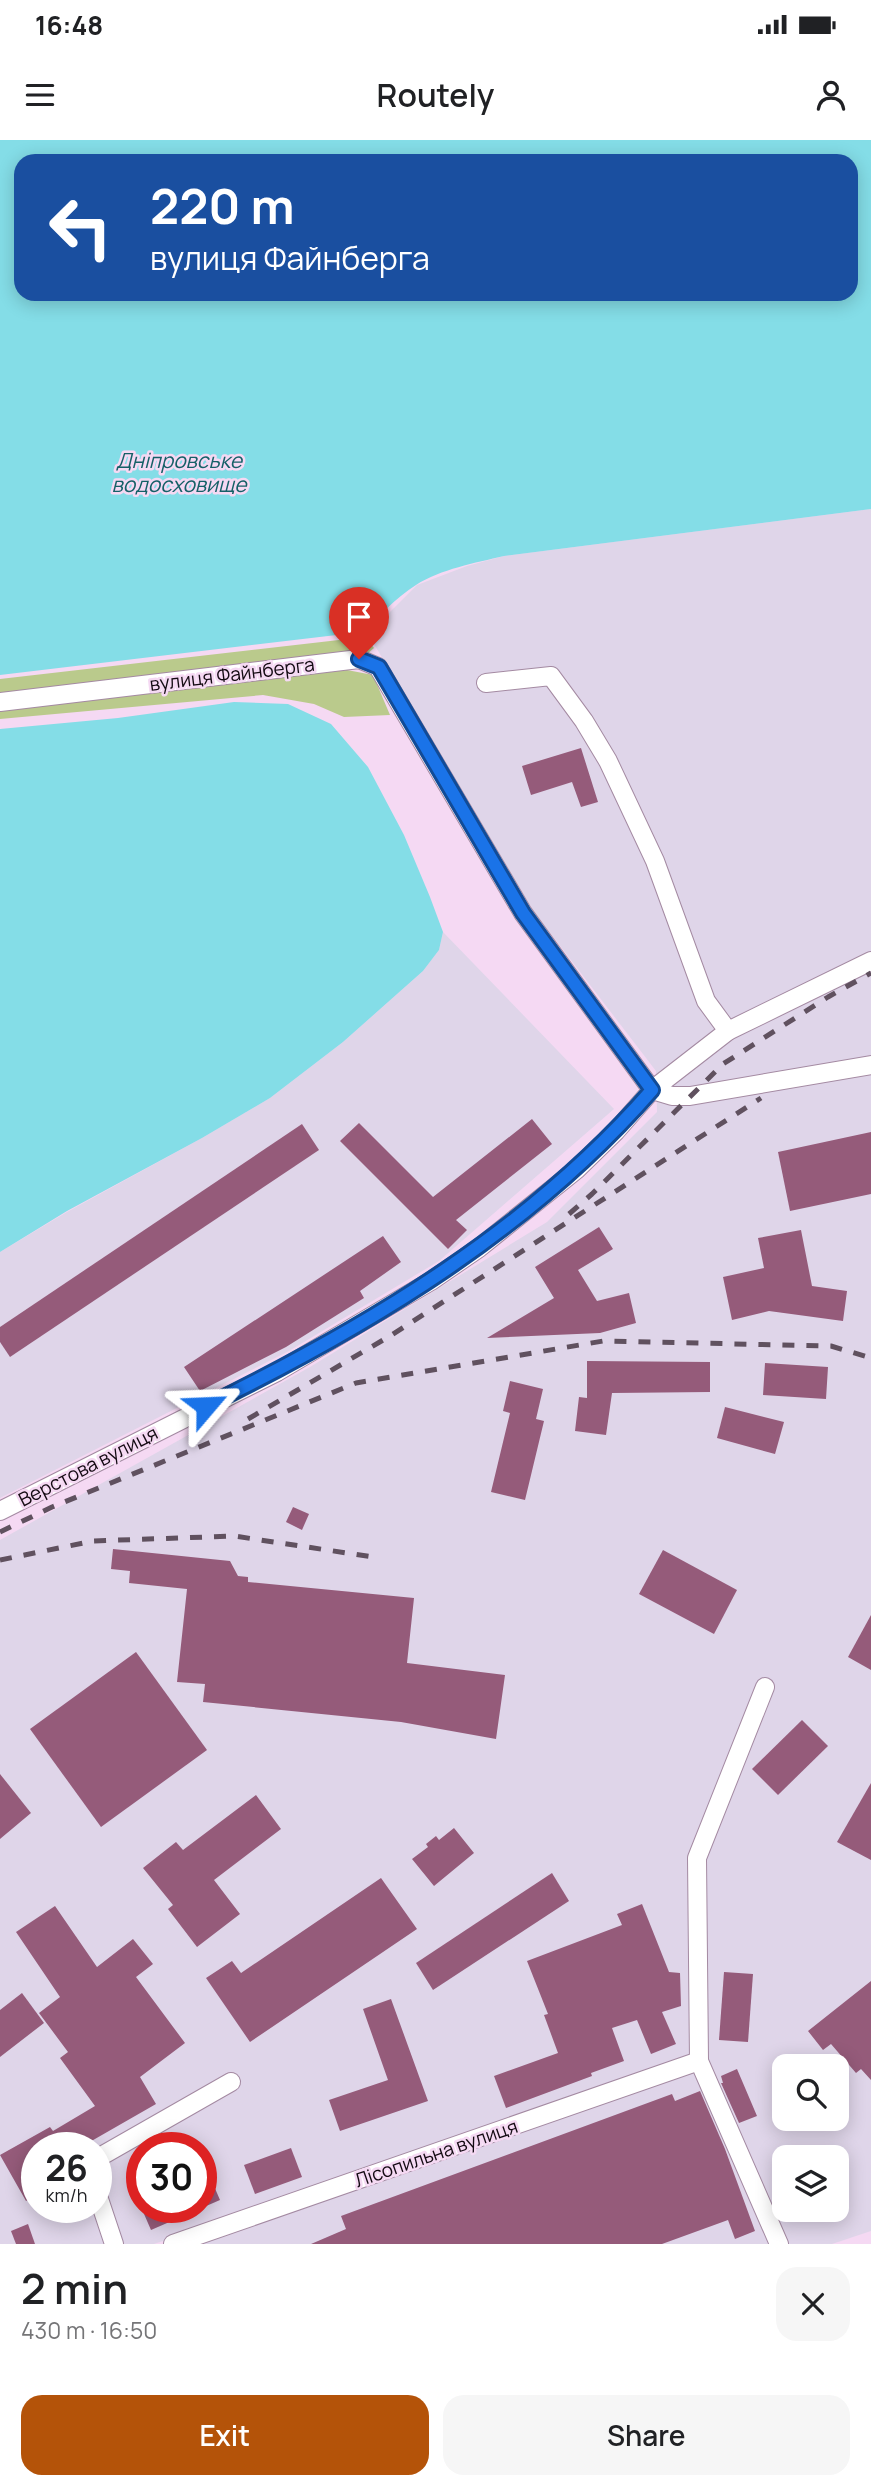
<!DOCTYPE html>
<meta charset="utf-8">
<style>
body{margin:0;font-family:Manrope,sans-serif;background:#f6f6f6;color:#202124;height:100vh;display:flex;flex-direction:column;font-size:26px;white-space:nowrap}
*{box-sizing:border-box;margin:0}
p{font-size:23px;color:#757577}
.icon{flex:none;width:38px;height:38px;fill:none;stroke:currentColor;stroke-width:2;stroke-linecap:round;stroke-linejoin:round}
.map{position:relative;height:2104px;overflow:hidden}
.side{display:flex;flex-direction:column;background:#fff;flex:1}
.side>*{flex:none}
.top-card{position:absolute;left:14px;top:14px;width:844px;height:147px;border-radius:21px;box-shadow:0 4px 18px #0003;background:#1a4fa0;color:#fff;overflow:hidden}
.buttons{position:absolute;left:772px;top:1914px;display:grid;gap:14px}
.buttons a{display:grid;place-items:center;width:77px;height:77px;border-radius:14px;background:#fff;box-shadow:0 4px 18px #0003;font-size:35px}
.speed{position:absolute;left:21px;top:1992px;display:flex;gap:14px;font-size:35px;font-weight:700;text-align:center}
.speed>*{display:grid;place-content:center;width:91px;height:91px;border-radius:50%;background:#fff;box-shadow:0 4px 18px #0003;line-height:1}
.speed small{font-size:18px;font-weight:400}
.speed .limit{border:10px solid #d22;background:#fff;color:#111}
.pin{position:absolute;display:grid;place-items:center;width:60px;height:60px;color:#fff;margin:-72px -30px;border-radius:50% 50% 50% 0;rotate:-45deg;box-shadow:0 0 7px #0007}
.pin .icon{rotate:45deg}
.me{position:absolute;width:77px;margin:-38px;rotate:64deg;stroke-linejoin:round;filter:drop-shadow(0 0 5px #0008)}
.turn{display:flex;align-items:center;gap:24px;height:147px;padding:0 21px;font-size:32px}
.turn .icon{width:91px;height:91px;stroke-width:2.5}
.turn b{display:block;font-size:49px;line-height:60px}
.round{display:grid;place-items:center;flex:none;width:74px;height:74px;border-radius:21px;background:#f6f6f6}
.summary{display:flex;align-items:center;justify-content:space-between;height:119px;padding:0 21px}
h1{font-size:42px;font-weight:600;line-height:52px}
.cta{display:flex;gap:14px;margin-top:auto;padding:14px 21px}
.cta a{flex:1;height:80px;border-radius:21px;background:#b45309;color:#fff;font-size:28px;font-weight:600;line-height:80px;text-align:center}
.cta a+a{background:#f6f6f6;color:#202124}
.status{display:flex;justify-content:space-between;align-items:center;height:49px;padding:0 35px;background:#fff;direction:ltr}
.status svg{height:19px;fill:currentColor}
header{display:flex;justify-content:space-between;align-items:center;height:91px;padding:0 21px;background:#fff;font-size:32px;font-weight:600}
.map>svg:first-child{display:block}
.industrial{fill:#dfd5e9;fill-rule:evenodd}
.green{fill:#baca8c}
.water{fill:#84dde7;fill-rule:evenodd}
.building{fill:#955b7a}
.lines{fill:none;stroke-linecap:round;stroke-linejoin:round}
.minor-casing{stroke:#a48aa2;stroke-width:20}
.minor{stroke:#fff;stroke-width:18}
.rail{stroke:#60515f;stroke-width:5;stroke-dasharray:12 12;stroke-linecap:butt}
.route-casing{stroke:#114b97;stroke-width:18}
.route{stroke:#1a73e8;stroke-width:12}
.labels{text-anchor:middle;stroke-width:5;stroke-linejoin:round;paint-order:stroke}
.street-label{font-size:19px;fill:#130a12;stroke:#f5d9f3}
.water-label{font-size:21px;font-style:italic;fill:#156067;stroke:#f5d9f3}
</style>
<div class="status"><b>16:48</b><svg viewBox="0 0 49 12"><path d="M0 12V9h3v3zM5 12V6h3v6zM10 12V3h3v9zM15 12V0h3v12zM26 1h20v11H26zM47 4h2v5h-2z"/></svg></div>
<header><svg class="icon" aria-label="menu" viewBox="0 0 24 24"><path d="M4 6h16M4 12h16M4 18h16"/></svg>Routely<svg class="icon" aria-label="person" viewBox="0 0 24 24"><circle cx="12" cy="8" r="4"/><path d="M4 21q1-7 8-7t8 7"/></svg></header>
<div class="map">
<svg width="871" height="2104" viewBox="0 0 871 2104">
<rect width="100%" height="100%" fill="#f5d9f3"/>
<g class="industrial">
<path d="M 871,369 L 871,2091 L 832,2104 L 165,2104 L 163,2101 L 154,2104 L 0,2104 L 0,1400 L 310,1227 L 547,1082 L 657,972 L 656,931 L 534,772 L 368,494 L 417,445 L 467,426 L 504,416 ZM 784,1927 L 836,1927 L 836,1979 L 784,1979 ZM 37,2007 L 96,2007 L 96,2067 L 37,2067 ZM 142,2007 L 201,2007 L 201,2067 L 142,2067 ZM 784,2018 L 836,2018 L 836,2070 L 784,2070 Z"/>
<path d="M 443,792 L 614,969 L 439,1121 L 289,1211 L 0,1358 L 0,1112 L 67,1072 L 202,998 L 270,958 L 343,902 L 423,831 L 439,810 Z"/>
</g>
<g class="green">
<path d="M 365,497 L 374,508 L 367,514 L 0,561 L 0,539 Z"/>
<path d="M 347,530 L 373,535 L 390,575 L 344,577 L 314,564 L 263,555 L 0,579 L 0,568 Z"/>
</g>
<g class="water">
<path d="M 0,0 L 871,0 L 871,369 L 504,416 C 475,423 441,429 416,445 C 396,458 379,476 362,492 L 0,535 ZM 21,21 L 850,21 L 850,154 L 21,154 Z"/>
<path d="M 234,562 L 288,564 L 331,584 L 368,627 L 404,695 L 430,757 L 443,792 L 439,810 L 423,831 L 343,902 L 270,958 L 202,998 L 67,1071 L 0,1112 L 0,589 L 118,578 Z"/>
</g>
<g class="building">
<path d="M 581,608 L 598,662 L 581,667 L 572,642 L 531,655 L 522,626 Z"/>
<path d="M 532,979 L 552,1004 L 456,1080 L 467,1090 L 448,1109 L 340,1001 L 359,983 L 433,1057 Z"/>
<path d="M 302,984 L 319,1010 L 10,1217 L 0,1202 L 0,1187 Z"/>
<path d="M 871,992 L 871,1054 L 790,1071 L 778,1012 Z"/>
<path d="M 599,1087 L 613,1109 L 578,1130 L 597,1161 L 629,1153 L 636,1183 L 600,1193 L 487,1198 L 554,1158 L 535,1127 Z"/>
<path d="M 801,1090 L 812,1146 L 847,1151 L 843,1181 L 769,1171 L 732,1180 L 723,1137 L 764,1128 L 758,1098 Z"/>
<path d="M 383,1096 L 401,1122 L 360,1151 L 364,1158 L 286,1207 L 200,1251 L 184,1227 Z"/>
<path d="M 587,1221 L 710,1222 L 710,1252 L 612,1253 L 606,1295 L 575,1291 L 579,1257 L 587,1258 Z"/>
<path d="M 765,1223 L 828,1227 L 826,1259 L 763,1255 Z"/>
<path d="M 510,1241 L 543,1249 L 536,1279 L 544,1281 L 525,1360 L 491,1352 L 510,1273 L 503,1271 Z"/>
<path d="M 725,1267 L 784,1282 L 775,1314 L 717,1298 Z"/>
<path d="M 293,1367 L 309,1374 L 302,1390 L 286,1382 Z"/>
<path d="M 113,1409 L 230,1421 L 238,1436 L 248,1437 L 248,1442 L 414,1458 L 407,1523 L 505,1535 L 496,1599 L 401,1582 L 203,1562 L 205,1544 L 177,1542 L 187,1449 L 129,1443 L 130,1431 L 111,1429 Z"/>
<path d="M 663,1410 L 737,1450 L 714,1494 L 639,1454 Z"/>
<path d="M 871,1475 L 871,1530 L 848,1517 Z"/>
<path d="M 136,1512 L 207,1610 L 101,1687 L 30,1589 Z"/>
<path d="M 802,1580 L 828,1606 L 778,1655 L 752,1629 Z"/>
<path d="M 0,1634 L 31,1673 L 0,1699 Z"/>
<path d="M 871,1643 L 871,1720 L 837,1702 Z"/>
<path d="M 256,1655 L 281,1689 L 214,1740 L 240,1774 L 197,1807 L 168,1769 L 173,1765 L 143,1728 L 176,1702 L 183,1710 Z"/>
<path d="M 454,1688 L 474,1713 L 434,1746 L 412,1719 L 428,1707 L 426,1704 L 436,1696 L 439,1700 Z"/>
<path d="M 552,1733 L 569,1761 L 433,1850 L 416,1823 Z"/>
<path d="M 381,1738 L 417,1789 L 250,1902 L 206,1838 L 232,1821 L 241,1833 Z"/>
<path d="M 642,1764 L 669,1832 L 680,1833 L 681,1866 L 662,1872 L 676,1904 L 651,1914 L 637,1880 L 612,1888 L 624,1921 L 591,1933 L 592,1936 L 506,1968 L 494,1936 L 558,1913 L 544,1875 L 548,1874 L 527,1821 L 622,1785 L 617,1774 Z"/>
<path d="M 55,1766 L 97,1827 L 133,1799 L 153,1824 L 136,1837 L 185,1903 L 140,1937 L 156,1964 L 81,2007 L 37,2007 L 37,2055 L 26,2061 L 0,2015 L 50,1987 L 53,1991 L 95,1966 L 60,1918 L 68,1912 L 39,1873 L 60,1857 L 16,1792 Z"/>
<path d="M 724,1832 L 753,1834 L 748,1902 L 719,1900 Z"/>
<path d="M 871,1841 L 871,1940 L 861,1929 L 856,1933 L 831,1904 L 823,1910 L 808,1891 Z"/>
<path d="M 22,1853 L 44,1883 L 0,1917 L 0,1870 Z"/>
<path d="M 391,1859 L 428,1961 L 340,1991 L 329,1960 L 388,1940 L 363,1869 Z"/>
<path d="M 737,1929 L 757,1976 L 739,1983 L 721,1943 L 723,1943 L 721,1936 Z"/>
<path d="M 700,1951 L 725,2009 L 755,2091 L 735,2099 L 728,2080 L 662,2104 L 311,2104 L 346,2089 L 341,2076 L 672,1954 L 675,1961 Z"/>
<path d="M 291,2008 L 302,2037 L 255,2054 L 244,2025 Z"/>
<path d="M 201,2016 L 220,2060 L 151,2090 L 141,2067 L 201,2067 Z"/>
<path d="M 28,2084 L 35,2104 L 16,2104 L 11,2091 Z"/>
</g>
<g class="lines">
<g class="minor-casing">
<g id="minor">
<path d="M 486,543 L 551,536 L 584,581 L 608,621 L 655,721 L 706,861 L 728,891"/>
<path d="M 0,562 L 359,519 L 378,527 L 523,773 L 652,950 L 672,956 L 690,956 L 871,925"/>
<path d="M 0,1371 L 277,1232 L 431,1141 L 479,1108 L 576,1030 L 616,991 L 652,950 L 728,891 L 871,821"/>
<path d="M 765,1547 L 697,1718 L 699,1921 L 779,2104"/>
<path d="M 96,2019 L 231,1942"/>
<path d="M 96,2050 L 114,2104"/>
<path d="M 173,2104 L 699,1921"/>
</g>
</g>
<use href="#minor" class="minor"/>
<g class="rail">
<path d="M 569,1074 L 592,1054 L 723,924 L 828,857 L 871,833"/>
<path d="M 248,1279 L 390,1196 L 761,958"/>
<path d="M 0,1392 L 52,1367 L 356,1243 L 603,1201 L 831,1206 L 871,1218"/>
<path d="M 0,1420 L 93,1401 L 234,1396 L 380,1418"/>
</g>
</g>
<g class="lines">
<g class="route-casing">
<path id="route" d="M 206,1266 C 371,1185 531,1089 652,950 L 523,773 L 379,527 L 359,519"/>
</g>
<use href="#route" class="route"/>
</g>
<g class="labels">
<g class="street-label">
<text transform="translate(232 534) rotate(-7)" y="7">вулиця Файнберга</text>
<text transform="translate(88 1326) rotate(-27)" y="7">Верстова вулиця</text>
<text transform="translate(436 2013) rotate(-19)" y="7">Лісопильна вулиця</text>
</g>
<g class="water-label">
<text x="179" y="328">Дніпровське<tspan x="179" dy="24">водосховище</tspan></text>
</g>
</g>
</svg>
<div class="buttons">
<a><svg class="icon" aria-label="search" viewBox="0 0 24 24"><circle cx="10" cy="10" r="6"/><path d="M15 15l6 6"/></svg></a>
<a><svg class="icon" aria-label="layers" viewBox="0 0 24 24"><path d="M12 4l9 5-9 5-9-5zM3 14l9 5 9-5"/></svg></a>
</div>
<div class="speed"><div>26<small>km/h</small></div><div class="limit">30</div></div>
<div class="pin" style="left:359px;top:519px;background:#d93025"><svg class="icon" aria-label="arrive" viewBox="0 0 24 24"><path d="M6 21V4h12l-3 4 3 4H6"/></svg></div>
<svg class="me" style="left:206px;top:1266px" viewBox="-20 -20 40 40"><path d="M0-17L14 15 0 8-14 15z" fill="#1a73e8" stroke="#fff" stroke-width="4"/></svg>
<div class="top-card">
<div class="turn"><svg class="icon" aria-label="left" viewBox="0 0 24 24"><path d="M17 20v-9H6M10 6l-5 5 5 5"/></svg><div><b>220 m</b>вулиця Файнберга</div></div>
</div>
</div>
<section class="side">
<div class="summary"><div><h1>2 min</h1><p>430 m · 16:50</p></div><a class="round"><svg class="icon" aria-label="close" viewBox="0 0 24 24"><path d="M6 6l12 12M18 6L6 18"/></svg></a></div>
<div class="cta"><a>Exit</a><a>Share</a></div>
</section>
